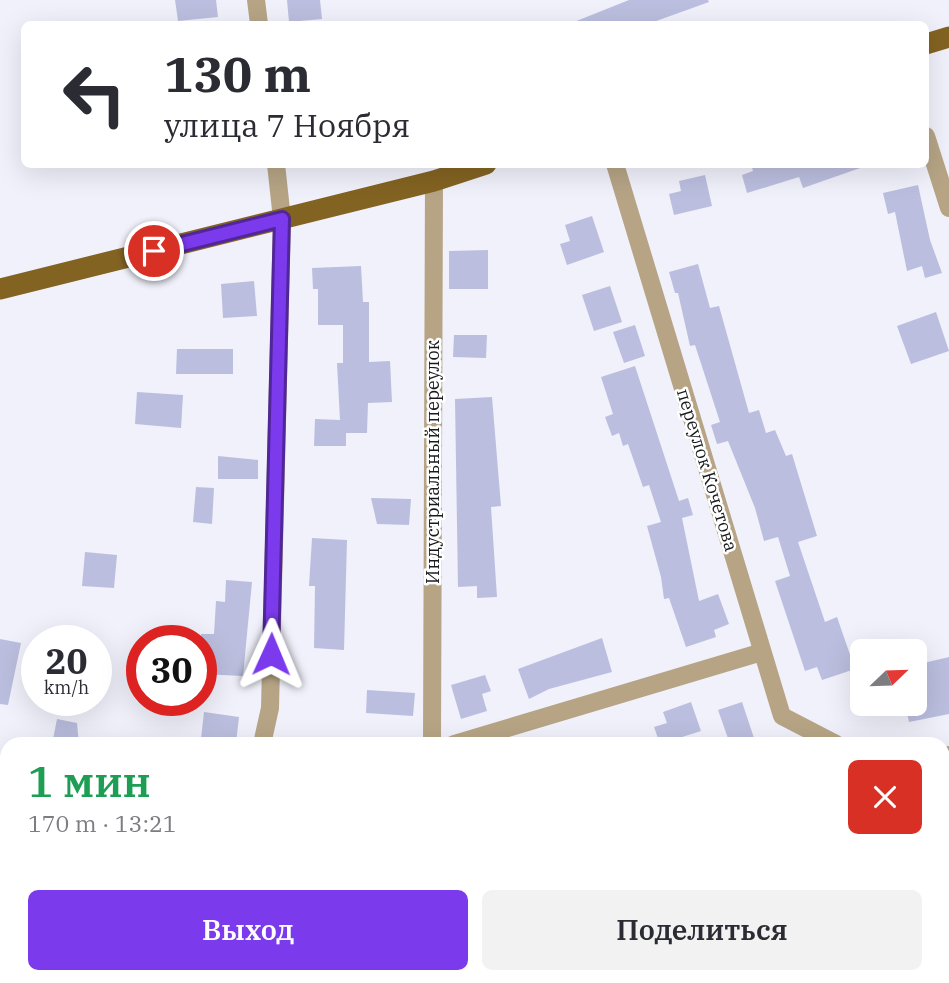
<!DOCTYPE html>
<html lang="ru">
<meta charset="utf-8">
<style>
body{margin:0;font-family:"IBM Plex Serif",serif;background:#f2f2f3;color:#2b2b33;height:100vh;display:flex;flex-direction:column;font-size:26px;white-space:nowrap}
*{box-sizing:border-box;margin:0}
p{font-size:23px;color:#7c7c81}
.icon{flex:none;width:38px;height:38px;fill:none;stroke:currentColor;stroke-width:2;stroke-linecap:round;stroke-linejoin:round}
.map{position:relative;flex:1;overflow:hidden}
.details{position:absolute;left:0px;top:737px;width:950px;height:247px;display:flex;flex-direction:column;background:#fff;border-radius:21px 21px 0 0;box-shadow:0 7px 28px #0002}
.details>*{flex:none}
.banner{position:absolute;left:21px;top:21px;width:908px;height:147px;border-radius:10px;box-shadow:0 7px 28px #0002;background:#fff;color:#2b2b33;overflow:hidden}
.needle{width:46px;rotate:67deg}
.tools{position:absolute;left:850px;top:639px;display:grid;gap:14px}
.tools a{display:grid;place-items:center;width:77px;height:77px;border-radius:10px;background:#fff;box-shadow:0 7px 28px #0002;font-size:35px}
.speed{position:absolute;left:21px;top:625px;display:flex;gap:14px;font-size:35px;font-weight:700;text-align:center}
.speed>*{display:grid;place-content:center;width:91px;height:91px;border-radius:50%;background:#fff;box-shadow:0 7px 28px #0002;line-height:1}
.speed small{font-size:18px;font-weight:400}
.speed .limit{border:10px solid #d22;background:#fff;color:#111}
.pin{position:absolute;display:grid;place-items:center;width:60px;height:60px;color:#fff;margin:-30px;border:4px solid #fff;border-radius:50%;box-shadow:0 2px 7px #0007}
.me{position:absolute;width:77px;margin:-38px;rotate:1deg;stroke-linejoin:round;filter:drop-shadow(0 0 5px #0008)}
.turn{display:flex;align-items:center;gap:24px;height:147px;padding:0 28px;font-size:32px}
.turn .icon{width:91px;height:91px;stroke-width:2.5}
.turn b{display:block;font-size:49px;line-height:60px}
.round{display:grid;place-items:center;flex:none;width:74px;height:74px;border-radius:10px;background:#f2f2f3}
.summary{display:flex;align-items:center;justify-content:space-between;height:119px;padding:0 28px}
h1{font-size:42px;font-weight:600;line-height:52px;color:#1e9e55}
.action{display:flex;gap:14px;margin-top:auto;padding:14px 28px}
.action a{flex:1;height:80px;border-radius:10px;background:#7c3aed;color:#fff;font-size:28px;font-weight:600;line-height:80px;text-align:center}
.action a+a{background:#f2f2f3;color:#2b2b33}
.map>svg:first-child{display:block}
.building{fill:#bcbedf}
.lines{fill:none;stroke-linecap:round;stroke-linejoin:round}
.street{stroke:#b6a485;stroke-width:18}
.primary{stroke:#836322;stroke-width:21}
.route-casing{stroke:#51269a;stroke-width:18}
.route{stroke:#7c3aed;stroke-width:12}
.labels{text-anchor:middle;stroke-width:5;stroke-linejoin:round;paint-order:stroke}
.street-label{font-size:18px;fill:#18191c;stroke:#fff}
</style>
<div class="map">
<svg width="949" height="983" viewBox="0 0 949 983">
<rect width="100%" height="100%" fill="#f0f1fb"/>
<g class="building">
<path d="M 175,0 L 216,0 L 218,17 L 178,21 Z"/>
<path d="M 287,0 L 320,0 L 322,19 L 289,22 Z"/>
<path d="M 629,0 L 708,0 L 709,2 L 648,24 L 569,24 Z"/>
<path d="M 751,164 L 862,164 L 863,167 L 803,188 L 799,177 L 747,193 L 742,175 L 753,171 Z"/>
<path d="M 705,175 L 712,206 L 674,215 L 669,194 L 681,191 L 679,181 Z"/>
<path d="M 918,185 L 930,240 L 942,273 L 925,278 L 922,266 L 907,271 L 895,212 L 888,214 L 883,193 Z"/>
<path d="M 592,216 L 604,252 L 567,265 L 560,244 L 570,241 L 565,225 Z"/>
<path d="M 488,250 L 488,289 L 449,289 L 449,251 Z"/>
<path d="M 698,264 L 710,308 L 719,306 L 749,413 L 759,410 L 766,433 L 775,430 L 786,456 L 792,454 L 817,536 L 798,542 L 825,622 L 837,617 L 855,669 L 822,680 L 817,667 L 805,671 L 775,581 L 790,576 L 778,537 L 764,541 L 755,508 L 728,441 L 717,444 L 711,425 L 720,422 L 695,345 L 690,346 L 678,293 L 675,293 L 669,272 Z"/>
<path d="M 361,266 L 363,302 L 369,302 L 369,362 L 390,361 L 392,402 L 368,403 L 367,433 L 346,433 L 346,446 L 314,446 L 315,419 L 340,420 L 337,363 L 343,363 L 343,325 L 318,325 L 318,289 L 313,289 L 312,268 Z"/>
<path d="M 254,281 L 257,316 L 223,318 L 221,284 Z"/>
<path d="M 610,286 L 622,322 L 594,331 L 582,295 Z"/>
<path d="M 936,312 L 949,351 L 911,364 L 897,326 Z"/>
<path d="M 635,325 L 645,356 L 624,363 L 613,332 Z"/>
<path d="M 454,335 L 487,335 L 486,358 L 453,357 Z"/>
<path d="M 177,349 L 233,349 L 233,374 L 176,374 Z"/>
<path d="M 635,366 L 679,501 L 688,498 L 693,515 L 682,518 L 699,601 L 718,594 L 729,624 L 714,630 L 716,637 L 686,647 L 669,598 L 664,599 L 661,577 L 647,526 L 661,522 L 649,485 L 643,487 L 628,444 L 623,446 L 619,433 L 612,436 L 605,417 L 613,414 L 601,377 Z"/>
<path d="M 137,392 L 183,395 L 181,428 L 135,424 Z"/>
<path d="M 492,397 L 501,506 L 491,507 L 497,597 L 477,598 L 477,586 L 458,587 L 455,399 Z"/>
<path d="M 218,456 L 258,460 L 258,479 L 218,479 Z"/>
<path d="M 196,487 L 214,488 L 212,524 L 193,522 Z"/>
<path d="M 371,498 L 411,499 L 409,525 L 377,524 Z"/>
<path d="M 312,538 L 347,540 L 344,650 L 314,648 L 315,586 L 309,586 Z"/>
<path d="M 85,552 L 117,555 L 114,588 L 82,586 Z"/>
<path d="M 226,580 L 252,582 L 243,676 L 201,674 L 201,634 L 214,634 L 216,601 L 225,602 Z"/>
<path d="M 602,638 L 612,672 L 549,689 L 529,699 L 518,669 Z"/>
<path d="M 0,639 L 21,643 L 8,705 L 0,704 Z"/>
<path d="M 949,657 L 949,714 L 909,722 L 905,704 L 915,704 L 915,665 Z"/>
<path d="M 485,675 L 491,691 L 482,694 L 487,711 L 461,719 L 451,685 Z"/>
<path d="M 367,690 L 415,693 L 413,716 L 366,713 Z"/>
<path d="M 691,702 L 701,731 L 660,744 L 654,727 L 667,723 L 663,712 Z"/>
<path d="M 742,702 L 756,744 L 730,744 L 718,710 Z"/>
<path d="M 204,712 L 239,717 L 236,743 L 201,739 Z"/>
<path d="M 57,719 L 77,723 L 79,744 L 52,744 Z"/>
</g>
<g class="lines">
<g class="street">
<path d="M 256,0 L 259,24"/>
<path d="M 926,136 L 949,208"/>
<path d="M 615,164 L 782,716 L 836,744"/>
<path d="M 262,744 L 270,708 L 282,219 L 276,164"/>
<path d="M 432,744 L 434,181"/>
<path d="M 454,744 L 762,652"/>
<path d="M 943,757 L 949,755"/>
<path d="M 0,773 L 7,775"/>
<path d="M 268,976 L 282,983"/>
<path d="M 111,983 L 114,976"/>
<path d="M 399,983 L 400,976"/>
</g>
<g class="primary">
<path d="M 926,44 L 949,37"/>
<path d="M 0,289 L 434,181 L 486,164"/>
</g>
</g>
<g class="lines">
<g class="route-casing">
<path id="route" d="M 154,251 L 282,219 L 271,654"/>
</g>
<use href="#route" class="route"/>
</g>
<g class="labels">
<g class="street-label">
<text transform="translate(433 462) rotate(-90)" y="6">Индустриальный переулок</text>
<text transform="translate(707 470) rotate(73)" y="6">переулок Кочетова</text>
</g>
</g>
</svg>
<div class="tools">
<a><svg class="needle" viewBox="-14 -14 28 28"><path d="M0-13l5 13h-10z" fill="#e53935"/><path d="M0 13l5-13h-10z" fill="#7c7c81"/></svg></a>
</div>
<div class="speed"><div>20<small>km/h</small></div><div class="limit">30</div></div>
<div class="pin" style="left:154px;top:251px;background:#d93025"><svg class="icon" aria-label="arrive" viewBox="0 0 24 24"><path d="M6 21V4h12l-3 4 3 4H6"/></svg></div>
<svg class="me" style="left:271px;top:654px" viewBox="-20 -20 40 40"><path d="M0-17L14 15 0 8-14 15z" fill="#7c3aed" stroke="#fff" stroke-width="4"/></svg>
<div class="banner">
<div class="turn"><svg class="icon" aria-label="left" viewBox="0 0 24 24"><path d="M17 20v-9H6M10 6l-5 5 5 5"/></svg><div><b>130 m</b>улица 7 Ноября</div></div>
</div>
<section class="details">
<div class="summary"><div><h1>1 мин</h1><p>170 m · 13:21</p></div><a class="round" style="background:#d93025;color:#fff"><svg class="icon" aria-label="close" viewBox="0 0 24 24"><path d="M6 6l12 12M18 6L6 18"/></svg></a></div>
<div class="action"><a>Выход</a><a>Поделиться</a></div>
</section>
</div>
